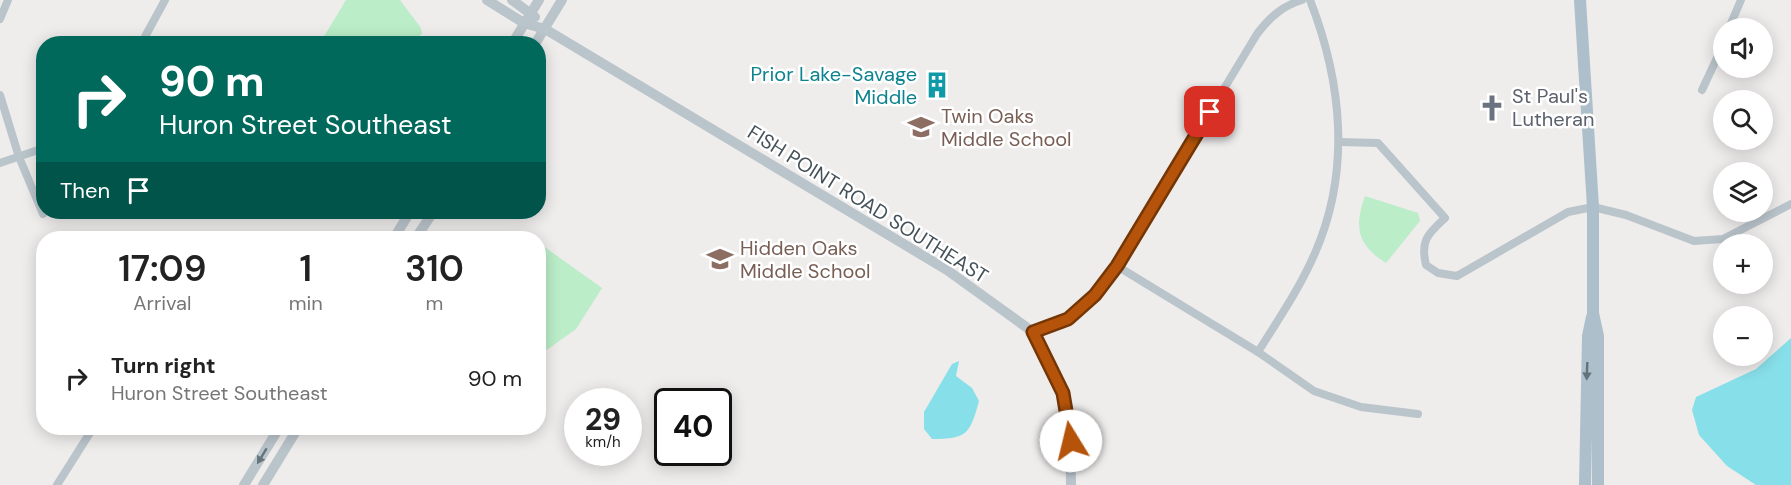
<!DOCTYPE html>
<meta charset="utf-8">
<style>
body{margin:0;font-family:"DM Sans",sans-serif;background:#f6f6f6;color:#222;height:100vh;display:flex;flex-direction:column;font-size:22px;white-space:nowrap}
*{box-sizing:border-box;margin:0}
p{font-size:20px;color:#767676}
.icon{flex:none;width:33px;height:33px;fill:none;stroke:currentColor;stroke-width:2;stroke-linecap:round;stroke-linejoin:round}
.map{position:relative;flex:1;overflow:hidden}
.drawer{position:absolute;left:36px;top:231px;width:510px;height:204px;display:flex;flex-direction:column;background:#fff;border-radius:24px;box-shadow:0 3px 15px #0003}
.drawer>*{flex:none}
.top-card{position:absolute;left:36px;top:36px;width:510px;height:183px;border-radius:24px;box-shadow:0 3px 15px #0003;background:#00695c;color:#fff;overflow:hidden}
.controls{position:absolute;left:1713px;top:18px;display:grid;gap:12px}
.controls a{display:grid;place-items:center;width:60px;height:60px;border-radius:50%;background:#fff;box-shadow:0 3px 15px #0003;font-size:30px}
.speed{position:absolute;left:564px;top:388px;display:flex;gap:12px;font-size:30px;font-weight:700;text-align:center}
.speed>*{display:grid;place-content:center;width:78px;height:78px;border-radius:50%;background:#fff;box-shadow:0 3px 15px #0003;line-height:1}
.speed small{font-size:15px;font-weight:400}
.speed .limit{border:3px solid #111;border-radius:9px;background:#fff;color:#111}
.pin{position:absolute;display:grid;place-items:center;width:51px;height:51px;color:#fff;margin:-26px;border-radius:12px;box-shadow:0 3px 9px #0006}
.me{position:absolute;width:66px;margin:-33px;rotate:351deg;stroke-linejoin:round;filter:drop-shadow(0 0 4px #0008)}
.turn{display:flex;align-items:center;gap:21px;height:126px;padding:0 24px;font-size:27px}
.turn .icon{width:78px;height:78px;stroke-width:2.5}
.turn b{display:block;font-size:42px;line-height:51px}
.then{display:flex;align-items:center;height:57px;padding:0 24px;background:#0003;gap:12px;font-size:22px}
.eta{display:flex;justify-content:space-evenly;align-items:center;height:102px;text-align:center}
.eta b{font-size:36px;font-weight:600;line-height:42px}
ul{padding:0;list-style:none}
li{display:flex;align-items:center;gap:18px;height:90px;padding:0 24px}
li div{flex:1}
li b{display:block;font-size:22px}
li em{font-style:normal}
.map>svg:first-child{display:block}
.green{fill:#baedc8}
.water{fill:#87dfe9}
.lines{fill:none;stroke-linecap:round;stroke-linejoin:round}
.minor{stroke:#bac5cb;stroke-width:8}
.tertiary{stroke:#bac5cb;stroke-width:10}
.primary{stroke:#acbfcb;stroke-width:12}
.oneway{fill:#64727b}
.oneway2{fill:#68747b}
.route-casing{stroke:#753606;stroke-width:15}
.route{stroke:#b45309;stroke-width:10}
.labels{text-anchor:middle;stroke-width:5;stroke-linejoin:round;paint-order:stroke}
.culture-label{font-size:20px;fill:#0d838f;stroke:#fff;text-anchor:end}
.worship-label{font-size:20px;fill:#5b616d;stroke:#fff;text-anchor:start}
.education-label{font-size:20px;fill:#785e54;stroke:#fff;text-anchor:start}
.street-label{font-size:20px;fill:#455159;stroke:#fff}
</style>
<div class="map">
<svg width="1791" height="485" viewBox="0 0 1791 485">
<rect width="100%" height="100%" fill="#efecec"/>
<g class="green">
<path d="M 346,0 L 400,0 L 421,28 L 422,34 L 409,43 L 320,43 Z"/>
<path d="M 1365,196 L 1418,213 L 1420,221 L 1386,263 C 1357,245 1354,227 1365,196 Z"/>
<path d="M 539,243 L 602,288 L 576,329 L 541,354 L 538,353 Z"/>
</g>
<g class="water">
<path d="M 1791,338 L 1791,485 L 1756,485 L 1727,466 L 1699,435 L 1692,410 L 1696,397 L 1756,369 Z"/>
<path d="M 959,361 L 956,376 L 972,388 L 979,401 C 970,434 967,439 932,439 L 924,429 L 924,412 L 952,364 Z"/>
</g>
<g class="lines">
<g class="minor">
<path d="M 0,19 L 8,0"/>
<path d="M 1729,28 L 1741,0"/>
<path d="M 141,44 L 165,0"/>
<path d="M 1702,90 L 1724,43"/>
<path d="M 0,95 L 19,157 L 43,214"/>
<path d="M 1339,142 L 1378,143 L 1445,218 C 1428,234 1420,240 1426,265 L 1438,273 L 1457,276 L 1568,212 L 1593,207 L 1626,215 L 1694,241 L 1723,239 L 1791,204"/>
<path d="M 0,163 L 44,148"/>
<path d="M 1117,266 L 1258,352 L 1314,391 L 1361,407 L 1418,414"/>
<path d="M 1033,332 L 1068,319 L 1095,295 L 1117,266 L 1257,34 C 1269,18 1282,6 1302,0"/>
<path d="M 1258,352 C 1278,320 1300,288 1315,253 C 1351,171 1342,82 1310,0"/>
<path d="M 57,485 L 93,428"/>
</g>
<g class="tertiary">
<path d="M 487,0 L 524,23 L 545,29 L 947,270 L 1033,332 L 1063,393 L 1070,425 L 1071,485"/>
<path d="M 512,0 L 535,17"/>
<path d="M 512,44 L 539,0"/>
<path d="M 535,44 L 562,0"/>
<path d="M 394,238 L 410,212"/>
<path d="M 416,238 L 433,212"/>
<path d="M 244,485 L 279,428"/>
<path d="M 263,485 L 298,428"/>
</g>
<g class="primary">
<path d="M 1580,0 L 1593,207 L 1593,313 L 1598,336 L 1598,485"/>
<path d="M 1585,485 L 1588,336 L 1592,317"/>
</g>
</g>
<defs><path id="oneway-solid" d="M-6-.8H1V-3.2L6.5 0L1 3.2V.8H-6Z" transform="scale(1.5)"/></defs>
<use class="oneway" href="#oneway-solid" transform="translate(1587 371) rotate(92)"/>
<use class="oneway2" href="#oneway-solid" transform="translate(262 456) rotate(121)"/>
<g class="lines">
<g class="route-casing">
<path id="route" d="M 1071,441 L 1063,393 L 1033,332 L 1068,319 L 1095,295 L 1117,266 L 1210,112"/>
</g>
<use href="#route" class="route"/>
</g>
<defs>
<g id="building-bare" transform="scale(2.07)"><path d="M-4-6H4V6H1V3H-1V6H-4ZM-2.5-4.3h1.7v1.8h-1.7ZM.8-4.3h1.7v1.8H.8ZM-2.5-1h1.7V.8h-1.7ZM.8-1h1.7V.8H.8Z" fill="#0f9aa8" stroke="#fff" stroke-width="2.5" paint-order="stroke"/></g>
<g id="church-bare" transform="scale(2.07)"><path d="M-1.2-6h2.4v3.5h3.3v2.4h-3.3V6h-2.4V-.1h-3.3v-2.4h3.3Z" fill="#6b7280" stroke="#fff" stroke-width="2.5" paint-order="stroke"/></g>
<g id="school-bare" transform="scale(2.07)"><path d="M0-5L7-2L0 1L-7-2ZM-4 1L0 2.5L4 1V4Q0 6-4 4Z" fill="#8d6e63" stroke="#fff" stroke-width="2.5" paint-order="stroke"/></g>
</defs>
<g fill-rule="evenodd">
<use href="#building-bare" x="937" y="85"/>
<use href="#church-bare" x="1492" y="108"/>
<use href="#school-bare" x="921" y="127"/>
<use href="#school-bare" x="720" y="259"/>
</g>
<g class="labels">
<g class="culture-label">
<text x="917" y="81">Prior Lake-Savage<tspan x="917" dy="23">Middle</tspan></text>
</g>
<g class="worship-label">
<text x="1512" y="103">St Paul's<tspan x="1512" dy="23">Lutheran</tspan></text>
</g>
<g class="education-label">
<text x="941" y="123">Twin Oaks<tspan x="941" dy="23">Middle School</tspan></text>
<text x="740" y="255">Hidden Oaks<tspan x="740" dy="23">Middle School</tspan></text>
</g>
<g class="street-label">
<text transform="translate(868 204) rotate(32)" y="7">FISH POINT ROAD SOUTHEAST</text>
</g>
</g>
</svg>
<div class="controls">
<a><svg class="icon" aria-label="sound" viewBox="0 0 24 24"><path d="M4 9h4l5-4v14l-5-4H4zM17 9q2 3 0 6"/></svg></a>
<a><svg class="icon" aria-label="search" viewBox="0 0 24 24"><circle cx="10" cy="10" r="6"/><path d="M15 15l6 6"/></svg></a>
<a><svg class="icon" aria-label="layers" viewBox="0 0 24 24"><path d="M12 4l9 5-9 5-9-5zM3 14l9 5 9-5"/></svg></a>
<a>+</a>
<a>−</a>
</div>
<div class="speed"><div>29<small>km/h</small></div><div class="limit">40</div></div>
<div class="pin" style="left:1210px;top:112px;background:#d93025"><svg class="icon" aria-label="arrive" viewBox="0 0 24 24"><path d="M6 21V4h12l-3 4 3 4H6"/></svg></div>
<svg class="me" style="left:1071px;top:441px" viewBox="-20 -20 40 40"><circle r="19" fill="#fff"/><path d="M0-13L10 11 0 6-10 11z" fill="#b45309"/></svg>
<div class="top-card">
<div class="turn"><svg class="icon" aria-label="right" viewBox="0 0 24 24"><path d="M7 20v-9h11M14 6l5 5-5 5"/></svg><div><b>90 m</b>Huron Street Southeast</div></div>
<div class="then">Then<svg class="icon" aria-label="arrive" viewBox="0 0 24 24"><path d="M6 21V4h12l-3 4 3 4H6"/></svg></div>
</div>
<section class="drawer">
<div class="eta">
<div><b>17:09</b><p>Arrival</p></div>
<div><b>1</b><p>min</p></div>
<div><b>310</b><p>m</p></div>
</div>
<ul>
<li><svg class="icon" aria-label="right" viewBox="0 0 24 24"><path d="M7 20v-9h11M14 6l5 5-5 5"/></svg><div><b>Turn right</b><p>Huron Street Southeast</p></div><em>90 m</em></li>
</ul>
</section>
</div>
